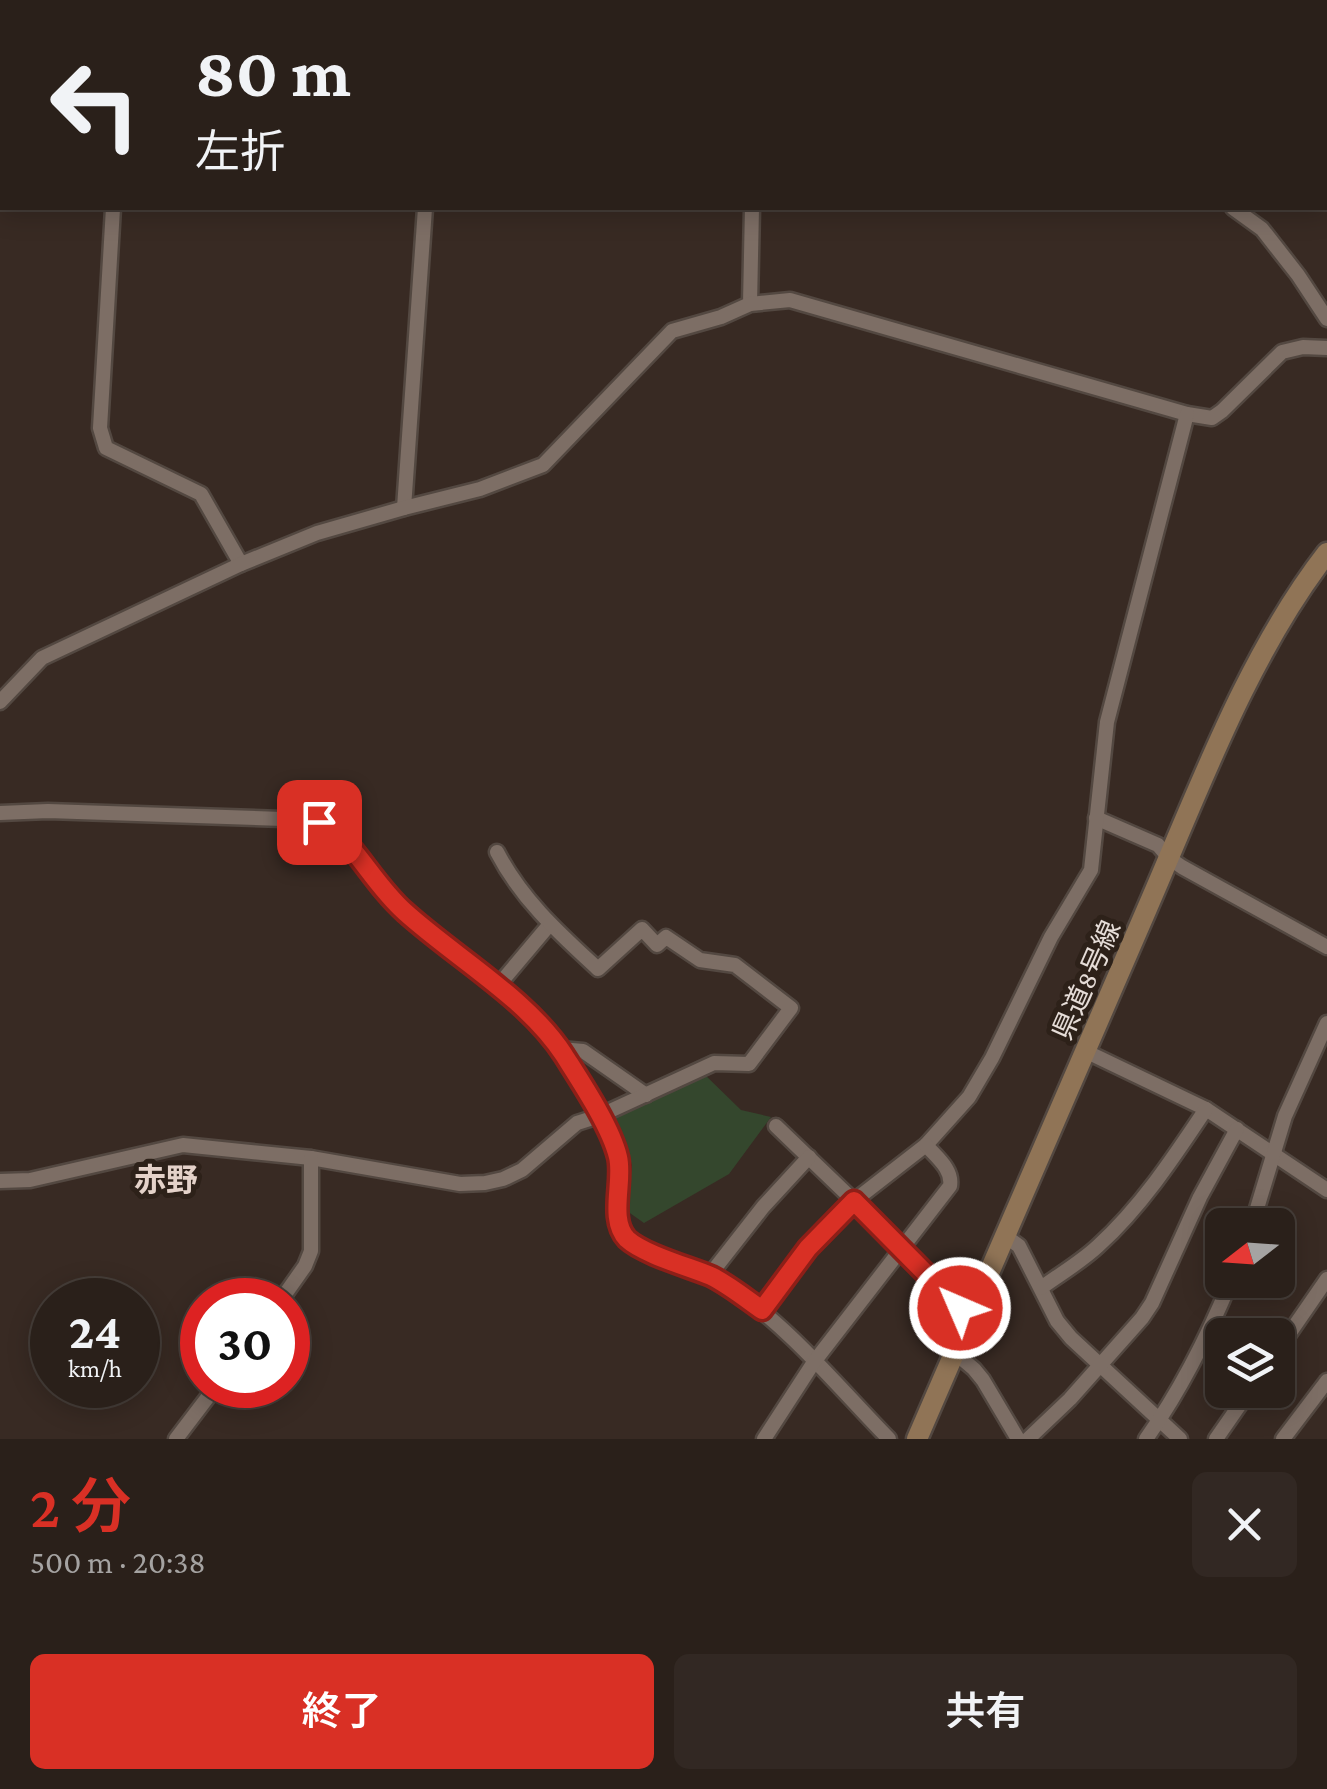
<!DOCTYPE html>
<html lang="ja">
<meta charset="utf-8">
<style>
body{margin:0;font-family:"Crimson Pro","Noto Sans JP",serif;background:#322823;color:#f1f3f6;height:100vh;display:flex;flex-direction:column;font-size:38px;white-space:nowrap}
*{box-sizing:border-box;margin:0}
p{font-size:32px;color:#a5a3a2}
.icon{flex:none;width:55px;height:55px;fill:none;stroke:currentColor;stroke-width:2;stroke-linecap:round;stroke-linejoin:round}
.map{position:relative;height:1439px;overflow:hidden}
.side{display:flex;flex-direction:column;background:#2a201a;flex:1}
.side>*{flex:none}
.banner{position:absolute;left:0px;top:0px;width:1328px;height:210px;box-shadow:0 5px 25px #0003,0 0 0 2px #463e39;background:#2a201a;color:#f1f3f6;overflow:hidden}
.needle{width:65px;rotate:253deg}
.fabs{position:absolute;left:1205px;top:1208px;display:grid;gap:20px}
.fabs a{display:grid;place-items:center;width:90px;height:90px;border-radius:15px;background:#2a201a;box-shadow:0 5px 25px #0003,0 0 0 2px #463e39;font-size:50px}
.speed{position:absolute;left:30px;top:1278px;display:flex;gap:20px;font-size:50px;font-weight:700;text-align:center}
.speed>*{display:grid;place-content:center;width:130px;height:130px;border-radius:50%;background:#2a201a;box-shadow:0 5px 25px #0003,0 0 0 2px #463e39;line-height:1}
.speed small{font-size:25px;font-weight:400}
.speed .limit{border:15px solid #d22;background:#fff;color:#111}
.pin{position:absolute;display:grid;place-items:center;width:85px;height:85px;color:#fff;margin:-42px;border-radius:20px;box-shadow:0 5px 15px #0006}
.me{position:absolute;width:110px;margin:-55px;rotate:315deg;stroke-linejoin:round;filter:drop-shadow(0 0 8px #0008)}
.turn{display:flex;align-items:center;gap:35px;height:210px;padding:0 30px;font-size:45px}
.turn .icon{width:130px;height:130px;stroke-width:2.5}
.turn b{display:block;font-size:70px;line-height:85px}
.round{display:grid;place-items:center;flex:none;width:105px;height:105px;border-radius:15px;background:#322823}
.head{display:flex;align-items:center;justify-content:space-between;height:170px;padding:0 30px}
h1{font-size:60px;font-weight:600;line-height:75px;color:#d93025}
.primary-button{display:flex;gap:20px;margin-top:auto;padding:20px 30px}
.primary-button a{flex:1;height:115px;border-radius:15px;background:#d93025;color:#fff;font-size:40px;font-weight:600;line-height:115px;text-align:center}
.primary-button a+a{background:#322823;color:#f1f3f6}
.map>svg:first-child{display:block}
.green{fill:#34472d}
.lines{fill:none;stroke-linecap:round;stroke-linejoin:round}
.street-casing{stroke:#534841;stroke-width:19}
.secondary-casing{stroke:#534841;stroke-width:25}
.street{stroke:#7d6e65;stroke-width:14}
.secondary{stroke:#907456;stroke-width:20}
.route-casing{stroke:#8d1f18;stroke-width:25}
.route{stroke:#d93025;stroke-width:18}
.labels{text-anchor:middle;stroke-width:10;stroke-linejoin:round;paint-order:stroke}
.street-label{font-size:28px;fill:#e6ddd8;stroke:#2d2119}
.quarter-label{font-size:32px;font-weight:bold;fill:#e4d2c9;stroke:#2d2119}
</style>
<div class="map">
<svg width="1327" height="1439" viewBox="0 0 1327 1439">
<rect width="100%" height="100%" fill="#382a23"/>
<path class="green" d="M 701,1071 L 741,1110 L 771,1117 L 729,1174 L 644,1223 L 627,1211 L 632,1165 L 613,1118 Z"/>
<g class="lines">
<g class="street-casing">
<g id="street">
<path d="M 124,2 L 124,0"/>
<path d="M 450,2 L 450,0"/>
<path d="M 758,2 L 758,0"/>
<path d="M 1067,2 L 1067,0"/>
<path d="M 1227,2 L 1227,0"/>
<path d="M 0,169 L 2,169"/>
<path d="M 113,208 L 100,428 L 106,448 L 201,494 L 241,564"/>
<path d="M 1233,208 L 1262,229 L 1298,275 L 1327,319"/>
<path d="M 750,304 L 752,208"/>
<path d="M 404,508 L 425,208"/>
<path d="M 0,702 L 42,658 L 241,564 L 317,533 L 404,508 L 480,489 L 543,465 L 672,331 L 721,317 L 750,304 L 790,300 L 1187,414 L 1212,418 L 1222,411 L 1282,352 L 1303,347 L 1327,348"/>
<path d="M 0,813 L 48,811 L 311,820 C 349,829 366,871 391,898 C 436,949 501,980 547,1031 C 573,1061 592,1101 610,1135 C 615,1147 620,1159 620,1172 C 621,1192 611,1222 627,1238 C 645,1257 703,1269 729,1287 C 789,1326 839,1388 889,1439"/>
<path d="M 1096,818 L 1158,845 L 1169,858 L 1182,867 L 1327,947"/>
<path d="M 497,987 L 550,924"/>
<path d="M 560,1049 L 583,1051 L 646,1095"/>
<path d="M 1085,1051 L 1206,1109 L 1327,1190"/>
<path d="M 776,1126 L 854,1201 L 969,1318"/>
<path d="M 0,1181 L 30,1180 L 183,1145 L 311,1158 L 460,1184 L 485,1183 L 503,1179 L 522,1170 L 577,1123 L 599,1116 L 714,1063 L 749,1064 L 791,1008 L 735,965 L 700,960 L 666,937 L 657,945 L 642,929 L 598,969 C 559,933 522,900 497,852"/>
<path d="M 1252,1225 L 1285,1116 L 1327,1023"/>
<path d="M 1004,1235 L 1019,1246 L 1057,1321 L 1071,1338 L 1180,1439"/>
<path d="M 709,1276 L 763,1207 L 809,1157"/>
<path d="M 1041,1288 C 1060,1274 1081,1262 1098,1246 C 1141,1207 1174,1157 1206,1109"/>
<path d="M 281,1300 L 305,1266 L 311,1251 L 311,1158"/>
<path d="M 762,1310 L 799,1259 L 820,1235 L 854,1201 L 926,1145 L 969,1097 L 992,1058 L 1051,937 L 1091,870 L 1107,722 L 1187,414"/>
<path d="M 1278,1350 L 1327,1279"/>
<path d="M 955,1353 L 974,1369 L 983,1380 L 1018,1439"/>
<path d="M 176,1439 L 217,1385"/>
<path d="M 764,1439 L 814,1362 L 950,1186 C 953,1169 936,1157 926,1145"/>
<path d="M 1028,1439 L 1070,1399 L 1142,1318 L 1152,1303 L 1200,1197 L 1237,1129"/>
<path d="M 1146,1439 C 1181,1390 1208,1336 1231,1280"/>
<path d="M 1216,1439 L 1250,1390"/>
<path d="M 1283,1439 L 1327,1381"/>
</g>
</g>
<g class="secondary-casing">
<path id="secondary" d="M 917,1439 C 993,1263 1070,1087 1146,911 C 1198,792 1247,656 1327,553"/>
</g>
<use href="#street" class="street"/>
<use href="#secondary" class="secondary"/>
</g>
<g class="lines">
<g class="route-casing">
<path id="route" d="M 319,822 L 334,829 L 341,836 C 364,861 380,890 405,912 C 456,958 528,999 564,1055 C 581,1082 611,1127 618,1157 C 624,1181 608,1219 627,1239 C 643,1254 689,1267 711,1276 C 729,1285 745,1298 762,1310 L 808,1248 L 854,1201 L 960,1308"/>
</g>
<use href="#route" class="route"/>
</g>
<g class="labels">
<g class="street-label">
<text transform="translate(1086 980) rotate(-66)" y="10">県道8号線</text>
</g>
<g class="quarter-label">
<text x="166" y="1191">赤野</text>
</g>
</g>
</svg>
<div class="fabs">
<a><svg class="needle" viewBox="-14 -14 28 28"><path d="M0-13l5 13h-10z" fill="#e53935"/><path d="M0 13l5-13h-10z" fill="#a5a3a2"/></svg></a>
<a><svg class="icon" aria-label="layers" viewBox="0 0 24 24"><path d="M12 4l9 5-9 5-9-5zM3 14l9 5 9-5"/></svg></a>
</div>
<div class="speed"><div>24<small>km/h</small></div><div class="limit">30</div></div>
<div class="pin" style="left:319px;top:822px;background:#d93025"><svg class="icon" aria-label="arrive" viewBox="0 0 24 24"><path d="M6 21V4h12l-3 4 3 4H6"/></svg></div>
<svg class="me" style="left:960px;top:1308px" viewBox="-20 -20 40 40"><circle r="17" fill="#d93025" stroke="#fff" stroke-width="3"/><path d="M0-11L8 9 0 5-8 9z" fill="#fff"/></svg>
<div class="banner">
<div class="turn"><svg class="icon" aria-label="left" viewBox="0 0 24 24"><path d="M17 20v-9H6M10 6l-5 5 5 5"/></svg><div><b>80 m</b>左折</div></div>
</div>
</div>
<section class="side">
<div class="head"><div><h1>2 分</h1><p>500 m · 20:38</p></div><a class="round"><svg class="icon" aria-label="close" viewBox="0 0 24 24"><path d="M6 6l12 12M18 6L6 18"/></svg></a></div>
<div class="primary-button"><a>終了</a><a>共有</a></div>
</section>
